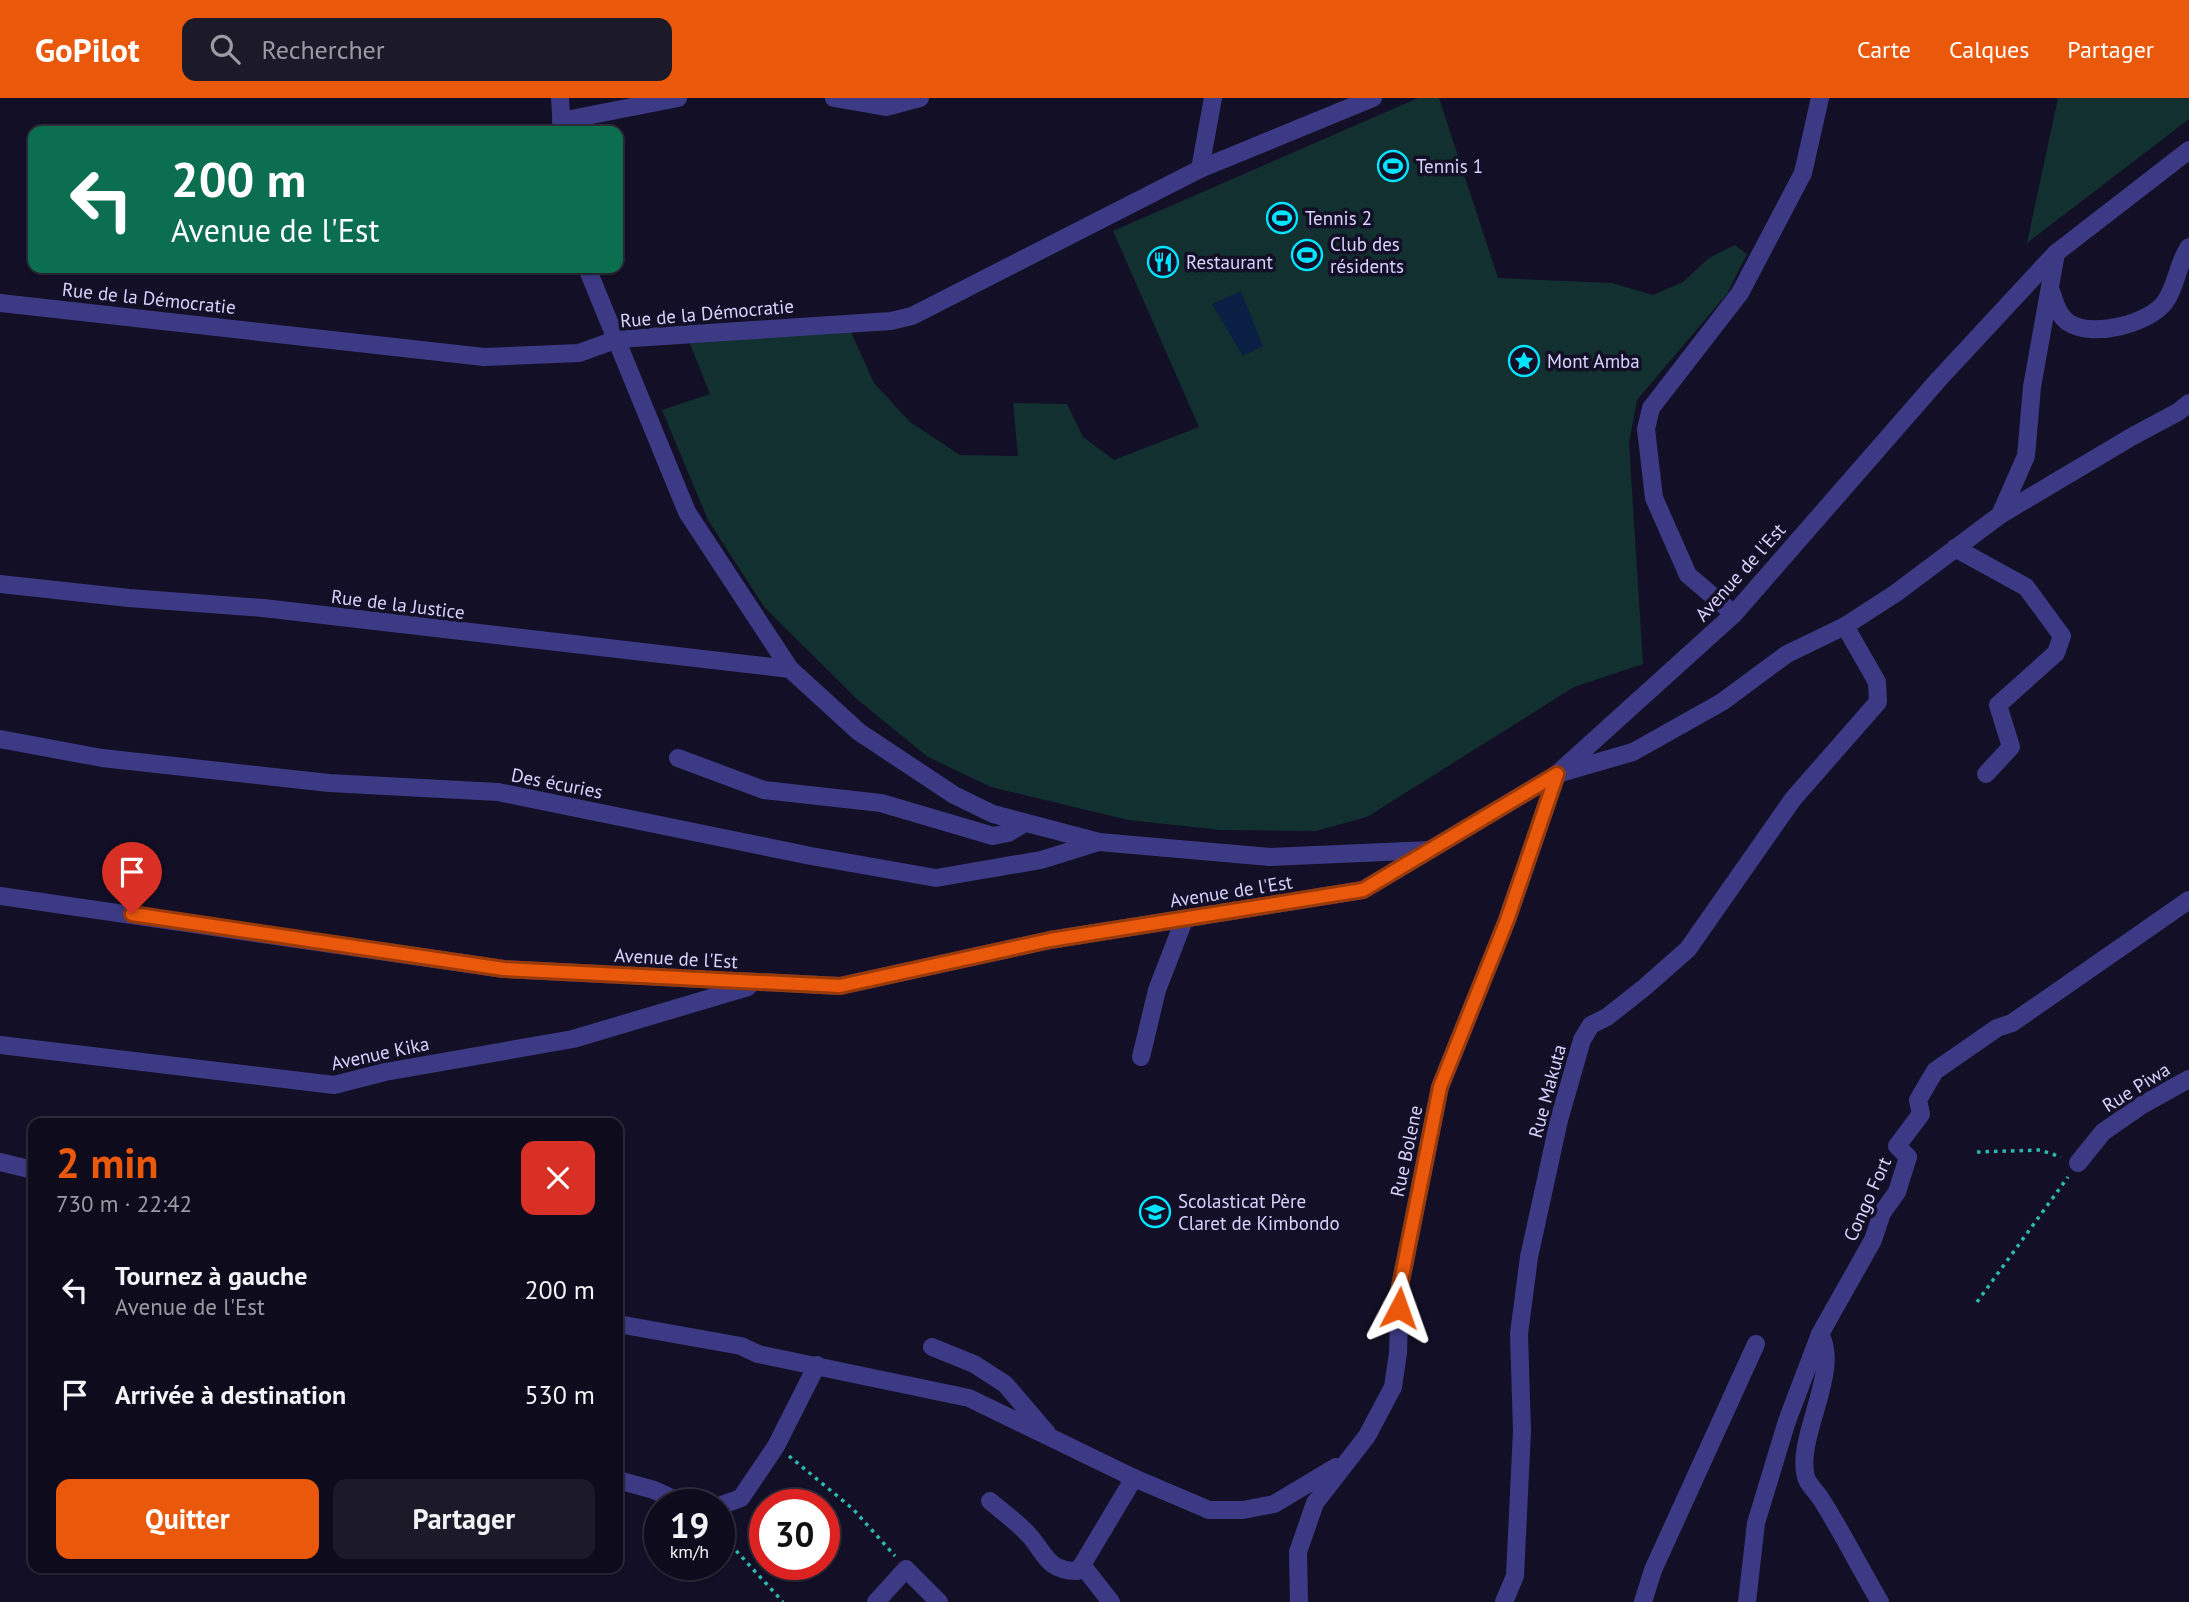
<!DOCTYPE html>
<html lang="fr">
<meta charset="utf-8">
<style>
body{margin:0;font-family:"PT Sans",sans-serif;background:#1c1929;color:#f1f3f6;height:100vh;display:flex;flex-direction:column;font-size:26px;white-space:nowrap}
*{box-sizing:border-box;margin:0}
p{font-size:23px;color:#9b9ba3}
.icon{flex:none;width:38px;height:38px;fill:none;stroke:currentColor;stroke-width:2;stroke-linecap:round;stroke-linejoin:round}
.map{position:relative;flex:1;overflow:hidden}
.side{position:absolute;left:28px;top:1020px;width:595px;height:455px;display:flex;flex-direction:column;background:#0e0b1c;border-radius:14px;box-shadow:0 2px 5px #0004,0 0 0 2px #2e2b3b}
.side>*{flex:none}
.hud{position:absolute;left:28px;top:28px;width:595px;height:147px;border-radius:14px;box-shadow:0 2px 5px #0004,0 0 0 2px #2e2b3b;background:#0b6e4f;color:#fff;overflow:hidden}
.speed{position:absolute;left:644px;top:1391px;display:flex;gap:14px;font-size:35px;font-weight:700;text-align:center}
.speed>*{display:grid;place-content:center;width:91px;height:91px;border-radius:50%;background:#0e0b1c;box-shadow:0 2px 5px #0004,0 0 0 2px #2e2b3b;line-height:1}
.speed small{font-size:18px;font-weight:400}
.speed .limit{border:10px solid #d22;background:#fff;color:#111}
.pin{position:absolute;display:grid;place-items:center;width:60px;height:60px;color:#fff;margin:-72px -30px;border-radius:50% 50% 50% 0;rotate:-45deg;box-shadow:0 0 7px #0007}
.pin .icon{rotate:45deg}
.me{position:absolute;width:77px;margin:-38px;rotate:4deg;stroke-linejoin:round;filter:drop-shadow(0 0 5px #0008)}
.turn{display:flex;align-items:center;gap:24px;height:147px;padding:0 28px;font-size:32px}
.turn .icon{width:91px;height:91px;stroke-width:2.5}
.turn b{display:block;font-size:49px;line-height:60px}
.round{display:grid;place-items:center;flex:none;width:74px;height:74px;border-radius:14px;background:#1c1929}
.overview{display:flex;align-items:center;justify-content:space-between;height:119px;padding:0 28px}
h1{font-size:42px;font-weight:800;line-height:52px;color:#ea580c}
.action{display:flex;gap:14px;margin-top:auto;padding:14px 28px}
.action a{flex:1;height:80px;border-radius:14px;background:#ea580c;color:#fff;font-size:28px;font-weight:800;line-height:80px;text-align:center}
.action a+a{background:#1c1929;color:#f1f3f6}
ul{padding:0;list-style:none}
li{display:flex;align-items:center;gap:21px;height:105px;padding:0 28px}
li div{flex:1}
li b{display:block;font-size:26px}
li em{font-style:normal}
header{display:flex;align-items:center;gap:42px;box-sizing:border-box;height:98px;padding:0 35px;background:#ea580c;color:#fff}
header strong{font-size:33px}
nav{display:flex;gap:38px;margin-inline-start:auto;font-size:24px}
.search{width:490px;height:63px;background:#1c1929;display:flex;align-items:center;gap:18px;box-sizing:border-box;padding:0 24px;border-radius:14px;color:#9b9ba3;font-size:26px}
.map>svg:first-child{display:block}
.green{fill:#12302f}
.water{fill:#0a1f44}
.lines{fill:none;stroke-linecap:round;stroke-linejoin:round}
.path{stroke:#2fb8b0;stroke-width:3.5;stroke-dasharray:3.5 5;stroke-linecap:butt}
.minor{stroke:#3d3a85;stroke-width:18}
.route-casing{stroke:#983908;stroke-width:18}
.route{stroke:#ea580c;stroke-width:12}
.labels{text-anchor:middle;stroke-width:7;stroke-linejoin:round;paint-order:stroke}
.poi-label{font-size:19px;fill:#d9d4ff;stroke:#130f26;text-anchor:start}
.street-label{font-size:19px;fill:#d9d4ff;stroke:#130f26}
</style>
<header>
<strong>GoPilot</strong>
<div class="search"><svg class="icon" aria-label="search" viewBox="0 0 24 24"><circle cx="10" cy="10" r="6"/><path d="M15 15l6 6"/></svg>Rechercher</div>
<nav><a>Carte</a><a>Calques</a><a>Partager</a></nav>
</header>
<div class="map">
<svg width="2189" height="1504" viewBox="0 0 2189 1504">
<rect width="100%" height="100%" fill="#130f26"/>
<g class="green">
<path d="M 1418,0 L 1439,0 L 1498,180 L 1612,185 L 1653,197 L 1683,184 L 1709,160 L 1735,147 L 1747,156 L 1727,196 L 1637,302 L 1629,345 L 1643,566 L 1574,589 L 1367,719 L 1316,733 L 1221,732 L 1128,722 L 991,689 L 928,659 L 858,602 L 765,510 L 708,422 L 662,312 L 710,296 L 687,238 L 847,225 L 874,285 L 910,324 L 960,357 L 1018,358 L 1013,305 L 1067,306 L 1083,339 L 1114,362 L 1199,329 L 1113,133 Z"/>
<path d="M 2058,0 L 2189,0 L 2189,21 L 2027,145 Z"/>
</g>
<path class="water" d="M 1241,193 L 1263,248 L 1243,258 L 1212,206 Z"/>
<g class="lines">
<g class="path">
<path d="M 1977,1054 L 2040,1052 L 2061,1059"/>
<path d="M 1977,1204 L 2068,1079"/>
<path d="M 789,1358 L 853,1411 L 895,1458"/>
<path d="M 719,1434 L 783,1504"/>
</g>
<g class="minor">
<path d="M 560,0 L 562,33"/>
<path d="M 834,0 L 886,9 L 920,0"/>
<path d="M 561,23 L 678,0"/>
<path d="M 1200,71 L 1213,0"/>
<path d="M 587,170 L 687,414 L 790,571 L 859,634 L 954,697 L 993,716 L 1099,744 L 1270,759 L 1430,752"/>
<path d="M 2051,193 C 2055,204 2058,218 2069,225 C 2093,240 2149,226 2165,204 C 2177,188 2177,166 2189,149"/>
<path d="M 0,205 L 484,259 L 579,255 L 618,241 L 891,223 L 912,218 L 1200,71 L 1373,0"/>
<path d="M 2000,417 L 2133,338 L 2178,314 L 2189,305"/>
<path d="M 1955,450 L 2026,489 L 2062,538 L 2056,555 L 1998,607 L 2011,649 L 1986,676"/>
<path d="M 0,486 L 129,500 L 263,510 L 790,571"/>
<path d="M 1734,516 L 1688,477 L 1654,400 L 1646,331 L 1651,310 L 1740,195 L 1803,75 L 1820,0"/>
<path d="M 0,641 L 102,660 L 329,685 L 498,694 L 811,758 L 936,780 L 1041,762 L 1099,744"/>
<path d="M 678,660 L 764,692 L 881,705 L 993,738 L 1008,735 L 1023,726"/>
<path d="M 0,798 L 504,871 L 840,888 L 1050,842 L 1363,792 L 1557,676 L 1734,516 L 1939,281 L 2056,155 L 2189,52"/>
<path d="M 0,947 L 334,987 L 385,974 L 573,941 L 748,889"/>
<path d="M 1141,959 L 1157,892 L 1184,822"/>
<path d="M 0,1064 L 33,1072"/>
<path d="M 2078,1065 L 2103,1034 L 2142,1007 L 2189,981"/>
<path d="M 618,1226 L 741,1248 L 758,1256 L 969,1300 L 1134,1380 L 1209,1412 L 1243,1412 L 1274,1406 L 1336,1369"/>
<path d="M 1821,1238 C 1840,1275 1795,1341 1806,1379 C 1808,1387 1817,1394 1821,1401 C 1842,1434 1860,1470 1880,1504"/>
<path d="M 932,1249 L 974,1266 L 1005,1286 L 1047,1335"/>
<path d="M 618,1382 L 654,1392 L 686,1407"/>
<path d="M 990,1403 C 1003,1414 1017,1424 1028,1436 C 1045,1454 1046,1473 1077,1473 L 1082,1467 L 1111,1504"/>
<path d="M 719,1408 L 741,1400 L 776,1348 L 817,1267"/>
<path d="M 1082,1467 L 1134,1380"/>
<path d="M 876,1504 L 906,1471 L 939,1504"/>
<path d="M 1299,1504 L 1298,1454 L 1315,1405 L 1367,1338 L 1393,1289 L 1398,1255 L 1400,1188 L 1440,989 L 1507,822 L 1557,676 L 1633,654 L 1722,604 L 1787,556 L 1845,528 L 1896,495 L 2000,417 L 2026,358 L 2032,289 L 2056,155"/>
<path d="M 1504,1504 L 1515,1478 L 1522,1333 L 1519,1236 L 1529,1159 L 1559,1022 L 1582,942 L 1591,927 L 1607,919 L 1645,889 L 1688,851 L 1793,701 L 1878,604 L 1877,584 L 1845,528"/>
<path d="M 1643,1504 L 1653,1472 L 1756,1246"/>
<path d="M 1747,1504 L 1756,1425 L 1787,1323 L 1820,1236 L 1873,1142 L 1882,1115 L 1897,1094 L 1908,1059 L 1897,1048 L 1921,1016 L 1918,1002 L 1935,973 L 1997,930 L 2012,925 L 2189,802"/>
</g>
</g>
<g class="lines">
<g class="route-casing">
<path id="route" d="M 132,816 L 504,871 L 840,888 L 1050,842 L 1363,792 L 1557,676 L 1507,822 L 1440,989 L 1400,1188 L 1399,1210"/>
</g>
<use href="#route" class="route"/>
</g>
<defs>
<g id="stadium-ring" transform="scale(1.575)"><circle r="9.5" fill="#130f26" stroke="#00e5ff" stroke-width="1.5"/><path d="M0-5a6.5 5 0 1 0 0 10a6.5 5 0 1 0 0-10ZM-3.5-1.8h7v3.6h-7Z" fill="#00e5ff"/></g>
<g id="restaurant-ring" transform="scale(1.575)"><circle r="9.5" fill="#130f26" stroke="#00e5ff" stroke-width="1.5"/><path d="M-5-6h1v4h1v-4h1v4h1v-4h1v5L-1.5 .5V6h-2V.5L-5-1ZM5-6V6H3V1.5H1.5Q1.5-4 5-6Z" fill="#00e5ff"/></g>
<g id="sight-ring" transform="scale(1.575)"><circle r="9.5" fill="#130f26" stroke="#00e5ff" stroke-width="1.5"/><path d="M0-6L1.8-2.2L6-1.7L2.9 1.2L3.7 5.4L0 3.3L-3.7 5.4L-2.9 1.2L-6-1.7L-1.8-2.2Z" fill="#00e5ff"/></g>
<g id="university-ring" transform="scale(1.575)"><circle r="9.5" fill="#130f26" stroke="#00e5ff" stroke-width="1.5"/><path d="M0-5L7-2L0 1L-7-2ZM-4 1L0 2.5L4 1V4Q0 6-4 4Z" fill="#00e5ff"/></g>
</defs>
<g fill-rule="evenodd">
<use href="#stadium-ring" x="1393" y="68"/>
<use href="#stadium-ring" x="1282" y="120"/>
<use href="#stadium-ring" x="1307" y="157"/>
<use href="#restaurant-ring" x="1163" y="164"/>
<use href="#sight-ring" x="1524" y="263"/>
<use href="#university-ring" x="1155" y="1114"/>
</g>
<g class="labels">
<g class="poi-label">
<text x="1416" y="75">Tennis 1</text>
<text x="1305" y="127">Tennis 2</text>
<text x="1330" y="153">Club des<tspan x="1330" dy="22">résidents</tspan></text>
<text x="1186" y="171">Restaurant</text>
<text x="1547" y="270">Mont Amba</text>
<text x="1178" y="1110">Scolasticat Père<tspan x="1178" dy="22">Claret de Kimbondo</tspan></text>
</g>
<g class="street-label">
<text transform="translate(149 200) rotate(6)" y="7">Rue de la Démocratie</text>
<text transform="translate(707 215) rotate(-5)" y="7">Rue de la Démocratie</text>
<text transform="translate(1740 474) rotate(-48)" y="7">Avenue de l'Est</text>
<text transform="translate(398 506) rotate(7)" y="7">Rue de la Justice</text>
<text transform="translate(557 685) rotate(11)" y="7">Des écuries</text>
<text transform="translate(1231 793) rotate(-9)" y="7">Avenue de l'Est</text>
<text transform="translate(676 860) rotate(3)" y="7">Avenue de l'Est</text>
<text transform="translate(380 955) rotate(-12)" y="7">Avenue Kika</text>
<text transform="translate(2136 989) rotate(-32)" y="7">Rue Piwa</text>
<text transform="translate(1547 993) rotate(-75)" y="7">Rue Makuta</text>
<text transform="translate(1406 1053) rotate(-78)" y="7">Rue Bolene</text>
<text transform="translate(1867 1101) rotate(-66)" y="7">Congo Fort</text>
</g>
</g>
</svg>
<div class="speed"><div>19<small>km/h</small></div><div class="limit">30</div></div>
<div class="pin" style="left:132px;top:816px;background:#d93025"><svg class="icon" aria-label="arrive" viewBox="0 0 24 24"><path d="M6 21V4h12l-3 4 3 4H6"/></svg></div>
<svg class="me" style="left:1399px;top:1210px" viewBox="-20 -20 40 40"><path d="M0-17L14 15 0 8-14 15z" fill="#ea580c" stroke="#fff" stroke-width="4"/></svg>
<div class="hud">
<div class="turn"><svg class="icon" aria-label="left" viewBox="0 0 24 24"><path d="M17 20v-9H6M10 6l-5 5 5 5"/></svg><div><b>200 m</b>Avenue de l'Est</div></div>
</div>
<section class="side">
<div class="overview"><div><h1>2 min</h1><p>730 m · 22:42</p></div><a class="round" style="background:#d93025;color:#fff"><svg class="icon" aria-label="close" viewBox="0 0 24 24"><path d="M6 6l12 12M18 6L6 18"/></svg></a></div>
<ul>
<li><svg class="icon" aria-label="left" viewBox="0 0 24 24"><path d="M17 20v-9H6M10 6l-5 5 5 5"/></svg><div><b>Tournez à gauche</b><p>Avenue de l'Est</p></div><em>200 m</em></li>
<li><svg class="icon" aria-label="arrive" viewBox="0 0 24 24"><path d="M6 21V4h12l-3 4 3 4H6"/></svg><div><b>Arrivée à destination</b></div><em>530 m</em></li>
</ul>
<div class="action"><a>Quitter</a><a>Partager</a></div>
</section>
</div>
